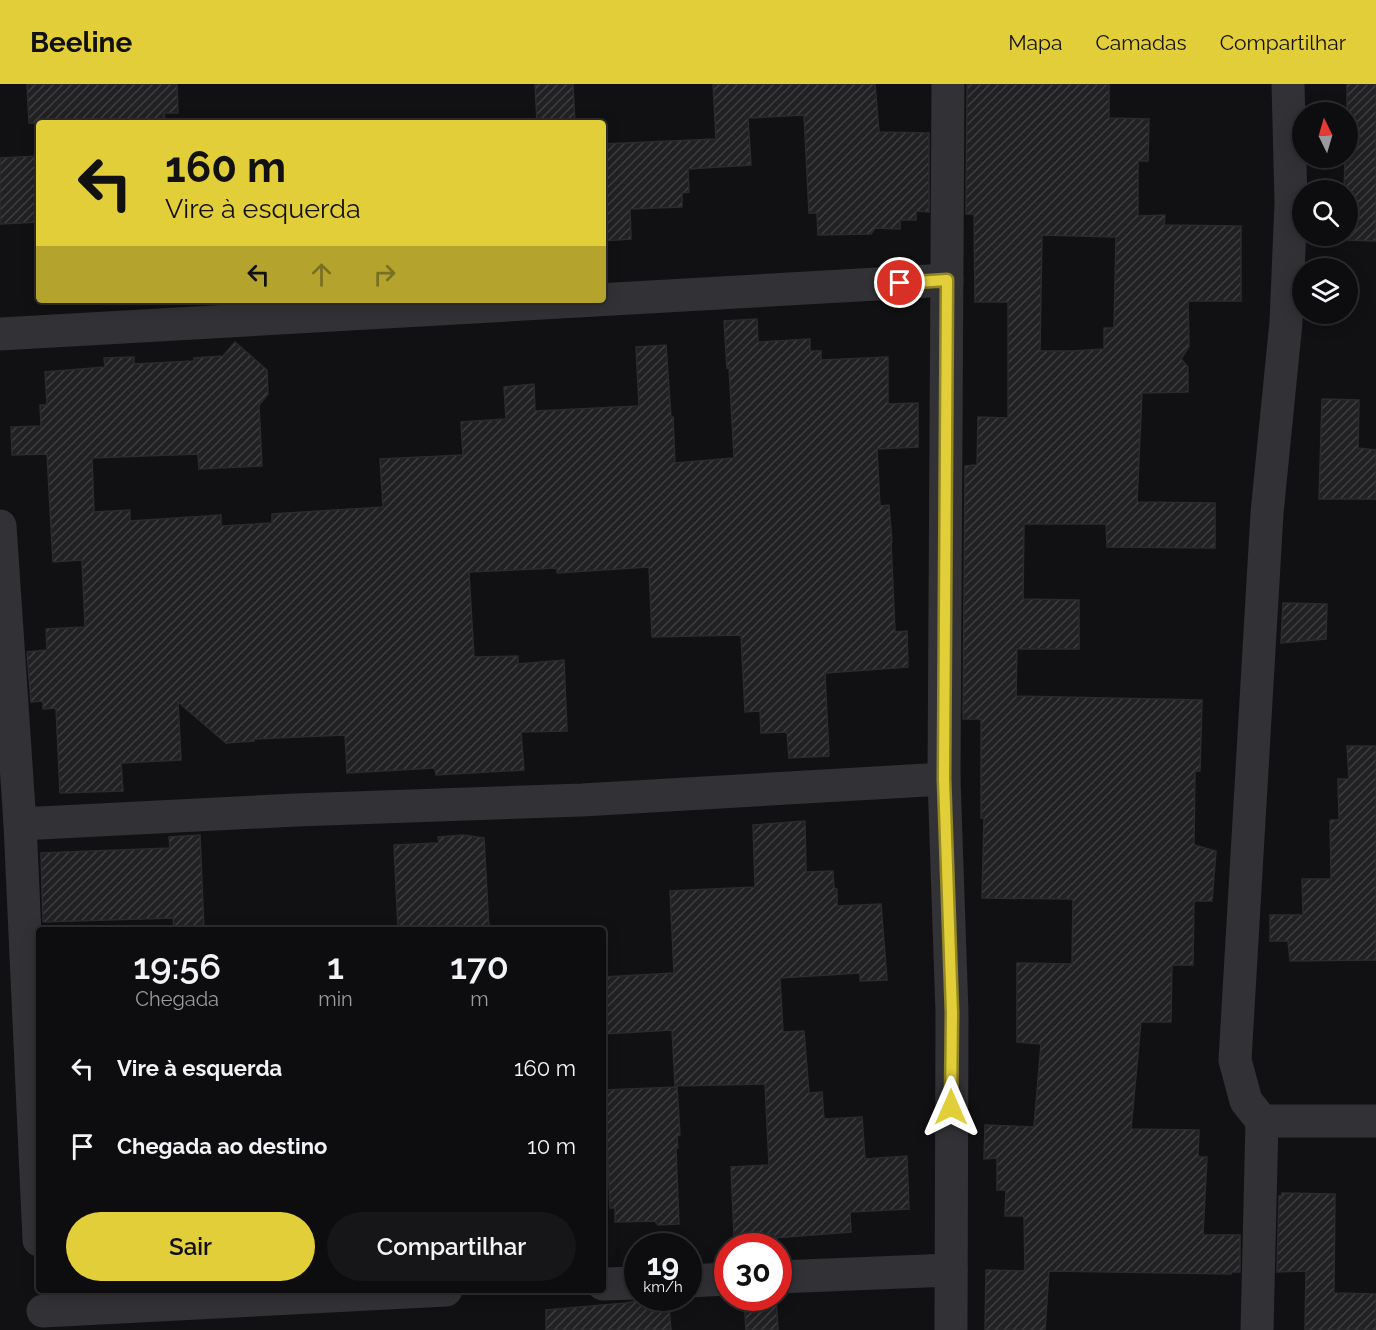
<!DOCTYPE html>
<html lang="pt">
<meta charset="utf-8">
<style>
body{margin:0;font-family:Raleway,sans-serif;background:#161517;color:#f1f3f6;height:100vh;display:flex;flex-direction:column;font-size:22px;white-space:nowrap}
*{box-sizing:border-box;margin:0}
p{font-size:20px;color:#9a9b9e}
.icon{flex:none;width:33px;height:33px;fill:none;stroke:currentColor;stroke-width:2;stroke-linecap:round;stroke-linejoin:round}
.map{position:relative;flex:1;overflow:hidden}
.details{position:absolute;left:36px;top:843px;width:570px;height:366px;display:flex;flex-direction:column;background:#0d0c0e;border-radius:6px;box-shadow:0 3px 15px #0003,0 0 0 2px #2d2c2e}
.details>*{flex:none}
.hud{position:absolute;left:36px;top:36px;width:570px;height:183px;border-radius:6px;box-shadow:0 3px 15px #0003,0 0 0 2px #2d2c2e;background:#e1ce39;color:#111;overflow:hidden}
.needle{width:39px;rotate:355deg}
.controls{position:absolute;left:1292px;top:18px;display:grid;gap:12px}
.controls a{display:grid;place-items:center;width:66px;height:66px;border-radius:50%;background:#0d0c0e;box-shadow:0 3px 15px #0003,0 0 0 2px #2d2c2e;font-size:30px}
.speed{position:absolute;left:624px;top:1149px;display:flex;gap:12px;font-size:30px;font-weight:700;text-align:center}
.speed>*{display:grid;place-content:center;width:78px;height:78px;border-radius:50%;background:#0d0c0e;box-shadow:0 3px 15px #0003,0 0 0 2px #2d2c2e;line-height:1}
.speed small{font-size:15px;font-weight:400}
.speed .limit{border:9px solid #d22;background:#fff;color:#111}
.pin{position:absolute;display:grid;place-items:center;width:51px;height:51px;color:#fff;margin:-26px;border:3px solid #fff;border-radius:50%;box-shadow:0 2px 6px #0007}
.me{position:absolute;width:66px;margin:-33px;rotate:0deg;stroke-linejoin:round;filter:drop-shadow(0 0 4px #0008)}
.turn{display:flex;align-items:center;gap:21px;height:126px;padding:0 30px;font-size:27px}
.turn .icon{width:78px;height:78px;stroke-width:2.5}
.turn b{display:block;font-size:42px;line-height:51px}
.lanes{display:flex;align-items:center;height:57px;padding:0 30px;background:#0003;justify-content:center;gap:30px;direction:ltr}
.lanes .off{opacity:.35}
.eta{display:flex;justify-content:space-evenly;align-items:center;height:102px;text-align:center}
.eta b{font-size:36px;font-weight:600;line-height:42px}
.primary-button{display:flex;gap:12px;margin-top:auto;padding:12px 30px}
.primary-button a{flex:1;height:69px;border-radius:36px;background:#e1ce39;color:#111;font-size:24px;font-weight:600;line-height:69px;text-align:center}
.primary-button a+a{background:#161517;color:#f1f3f6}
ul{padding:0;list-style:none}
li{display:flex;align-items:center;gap:18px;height:78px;padding:0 30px}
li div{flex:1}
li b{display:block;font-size:22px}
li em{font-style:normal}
header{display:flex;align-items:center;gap:36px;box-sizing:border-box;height:84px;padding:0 30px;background:#e1ce39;color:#111}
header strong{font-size:28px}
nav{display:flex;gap:33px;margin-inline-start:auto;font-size:21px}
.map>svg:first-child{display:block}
.building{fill:url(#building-hatch);stroke:#2b2b2e;stroke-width:1.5;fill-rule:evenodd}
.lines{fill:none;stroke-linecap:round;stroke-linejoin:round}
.street{stroke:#323236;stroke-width:33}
.route-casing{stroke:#928625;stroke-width:15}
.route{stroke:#e1ce39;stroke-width:10}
</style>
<header>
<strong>Beeline</strong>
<nav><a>Mapa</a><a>Camadas</a><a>Compartilhar</a></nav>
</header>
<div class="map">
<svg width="1376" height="1246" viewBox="0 0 1376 1246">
<defs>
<pattern id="building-hatch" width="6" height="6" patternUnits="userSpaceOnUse" patternTransform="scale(1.5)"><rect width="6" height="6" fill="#212123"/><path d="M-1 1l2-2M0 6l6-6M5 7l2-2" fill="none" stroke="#3e3e41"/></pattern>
</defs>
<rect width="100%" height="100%" fill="#111012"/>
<g class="building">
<path d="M 27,0 L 177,0 L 178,29 L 164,29 L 165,39 L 29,39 Z"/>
<path d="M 535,0 L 573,0 L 575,39 L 537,39 Z"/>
<path d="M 713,0 L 875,0 L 879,48 L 929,49 L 929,128 L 916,127 L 916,136 L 900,136 L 900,145 L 875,144 L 871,150 L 818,151 L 817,129 L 809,129 L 804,31 L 748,34 L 751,81 L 688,85 L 689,108 L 682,109 L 682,123 L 630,125 L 631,155 L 603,157 L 603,60 L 716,55 Z"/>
<path d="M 967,0 L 1109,0 L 1109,34 L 1149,35 L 1148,77 L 1138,77 L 1138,132 L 1165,131 L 1164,141 L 1241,142 L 1241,217 L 1188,217 L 1189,262 L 1181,275 L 1188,283 L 1188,308 L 1142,309 L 1137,418 L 1215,419 L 1215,464 L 1107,463 L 1106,440 L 1024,440 L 1023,515 L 1079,516 L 1079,565 L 1017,565 L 1016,612 L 1202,616 L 1200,687 L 1195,687 L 1194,761 L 1216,767 L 1212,817 L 1194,817 L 1193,881 L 1172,881 L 1171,938 L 1141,938 L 1131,1045 L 1199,1046 L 1198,1073 L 1207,1073 L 1203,1151 L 1240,1151 L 1240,1188 L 1231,1188 L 1231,1190 L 1049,1187 L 1045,1246 L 985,1246 L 986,1186 L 1025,1187 L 1024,1132 L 1005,1132 L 1006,1106 L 997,1106 L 997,1074 L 984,1075 L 985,1041 L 1034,1043 L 1041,960 L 1017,958 L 1017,879 L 1072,880 L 1073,815 L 982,814 L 984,734 L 981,734 L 981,635 L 963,635 L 965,382 L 977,381 L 978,333 L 1008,334 L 1008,218 L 975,218 L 974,130 L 966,130 ZM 1042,151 L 1116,153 L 1114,244 L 1104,244 L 1104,265 L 1072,267 L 1040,267 Z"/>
<path d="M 1347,0 L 1376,0 L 1376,157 L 1343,156 L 1343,152 L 1347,152 L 1347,106 L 1344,106 L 1345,74 L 1347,74 Z"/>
<path d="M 39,72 L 39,138 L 0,140 L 0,74 Z"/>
<path d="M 757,235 L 758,258 L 810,255 L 810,267 L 821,267 L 821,276 L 888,273 L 888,320 L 918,319 L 918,363 L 877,365 L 880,422 L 889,421 L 892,458 L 891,458 L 895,548 L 907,547 L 908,583 L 825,589 L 829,672 L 789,674 L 787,648 L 761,649 L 760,627 L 745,628 L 741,551 L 652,553 L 649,483 L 557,489 L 557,484 L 469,488 L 474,573 L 518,572 L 518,580 L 564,576 L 567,647 L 521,648 L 524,686 L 436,691 L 435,684 L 347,689 L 345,651 L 254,655 L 254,657 L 226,659 L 178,618 L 181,676 L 121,679 L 123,707 L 60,709 L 56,624 L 43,625 L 43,617 L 31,618 L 27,568 L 47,566 L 46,545 L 85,543 L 82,476 L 53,478 L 47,370 L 12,371 L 11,343 L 41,342 L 40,321 L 47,321 L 45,288 L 105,283 L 104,274 L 134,273 L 134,280 L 194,277 L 194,274 L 223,272 L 235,258 L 267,286 L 268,310 L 259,321 L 262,382 L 199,385 L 198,370 L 92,374 L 94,428 L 130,426 L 130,437 L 221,431 L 221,442 L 272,439 L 272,430 L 383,423 L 380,375 L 463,371 L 461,338 L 506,335 L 504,303 L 534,300 L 535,327 L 639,322 L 636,263 L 666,261 L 671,333 L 673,333 L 675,379 L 734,374 L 729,283 L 727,284 L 724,237 Z"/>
<path d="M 1322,315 L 1359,316 L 1358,364 L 1376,366 L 1376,415 L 1319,415 Z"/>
<path d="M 1283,519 L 1327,520 L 1326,555 L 1281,559 Z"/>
<path d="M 1347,662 L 1376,662 L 1376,876 L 1290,877 L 1288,857 L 1270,857 L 1270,831 L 1303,831 L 1302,795 L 1331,795 L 1330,736 L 1339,736 L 1338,695 L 1349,695 Z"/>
<path d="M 805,737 L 806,788 L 833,787 L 834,804 L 837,805 L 837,822 L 881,820 L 887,896 L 860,897 L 860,889 L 780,894 L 783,948 L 804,947 L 809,1009 L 822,1008 L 824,1035 L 862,1033 L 865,1075 L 907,1072 L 909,1125 L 850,1128 L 851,1148 L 774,1154 L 774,1150 L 734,1152 L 731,1083 L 769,1081 L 765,1000 L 675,1002 L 672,946 L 603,950 L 603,893 L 674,889 L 670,807 L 755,803 L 753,741 Z"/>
<path d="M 200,751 L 204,846 L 174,846 L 173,834 L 43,838 L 41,769 L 170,764 L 169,753 Z"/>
<path d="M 463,751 L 484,754 L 489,845 L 398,845 L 394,761 L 439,759 L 438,753 Z"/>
<path d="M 677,1003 L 680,1051 L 677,1052 L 678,1064 L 676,1064 L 679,1140 L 658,1141 L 655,1137 L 615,1138 L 615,1124 L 610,1124 L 607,1056 L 603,1056 L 603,1006 Z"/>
<path d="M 1282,1109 L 1335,1110 L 1334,1209 L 1376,1210 L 1376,1246 L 1305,1246 L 1306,1187 L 1277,1188 L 1279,1112 L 1281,1113 Z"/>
<path d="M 744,1214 L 776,1214 L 778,1246 L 746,1246 Z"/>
<path d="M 646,1215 L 666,1215 L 667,1221 L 669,1222 L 671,1246 L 546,1246 L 546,1226 L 626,1219 Z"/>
</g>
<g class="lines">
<g class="street">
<path d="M 948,0 L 944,695 L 952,929 L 951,1246"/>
<path d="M 0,250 L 947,196"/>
<path d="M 0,442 L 20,740 L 39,1156"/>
<path d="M 20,740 L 296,726 L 582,716 L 944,695"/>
<path d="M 1262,1037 L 1376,1037"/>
<path d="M 778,1193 L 951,1186"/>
<path d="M 688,1197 L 728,1195"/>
<path d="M 603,1200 L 638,1199"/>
<path d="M 43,1227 L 446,1206"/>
<path d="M 1257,1246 L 1262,1037 L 1246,1017 L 1235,976 L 1267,429 L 1286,238 L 1291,118 L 1288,0"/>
</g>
</g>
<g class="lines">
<g class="route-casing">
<path id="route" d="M 900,199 L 947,196 L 944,695 L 952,929 L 951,1023"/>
</g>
<use href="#route" class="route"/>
</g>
</svg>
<div class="controls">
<a><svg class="needle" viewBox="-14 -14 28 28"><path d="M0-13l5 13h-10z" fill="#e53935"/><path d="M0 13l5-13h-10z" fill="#9a9b9e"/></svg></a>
<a><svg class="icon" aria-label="search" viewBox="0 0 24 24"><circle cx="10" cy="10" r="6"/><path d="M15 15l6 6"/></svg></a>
<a><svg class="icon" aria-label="layers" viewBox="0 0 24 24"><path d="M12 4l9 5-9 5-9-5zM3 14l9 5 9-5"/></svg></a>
</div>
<div class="speed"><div>19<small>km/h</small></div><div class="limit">30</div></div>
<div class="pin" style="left:900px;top:199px;background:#d93025"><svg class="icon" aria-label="arrive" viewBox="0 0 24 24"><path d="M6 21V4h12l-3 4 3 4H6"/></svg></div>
<svg class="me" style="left:951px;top:1023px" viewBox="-20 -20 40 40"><path d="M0-17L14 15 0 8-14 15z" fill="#e1ce39" stroke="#fff" stroke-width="4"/></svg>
<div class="hud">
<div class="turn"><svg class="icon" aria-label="left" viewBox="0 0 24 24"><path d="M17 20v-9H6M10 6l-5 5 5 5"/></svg><div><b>160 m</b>Vire à esquerda</div></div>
<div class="lanes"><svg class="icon" aria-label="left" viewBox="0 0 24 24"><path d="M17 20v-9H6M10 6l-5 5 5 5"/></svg><svg class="icon off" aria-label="ahead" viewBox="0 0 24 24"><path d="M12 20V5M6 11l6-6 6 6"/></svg><svg class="icon off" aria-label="right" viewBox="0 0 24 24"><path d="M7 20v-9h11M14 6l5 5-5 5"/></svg></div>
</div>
<section class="details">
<div class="eta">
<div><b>19:56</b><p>Chegada</p></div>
<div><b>1</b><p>min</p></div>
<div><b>170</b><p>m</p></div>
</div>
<ul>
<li><svg class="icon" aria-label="left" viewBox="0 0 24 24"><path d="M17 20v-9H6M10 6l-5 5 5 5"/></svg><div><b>Vire à esquerda</b></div><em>160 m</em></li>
<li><svg class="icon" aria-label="arrive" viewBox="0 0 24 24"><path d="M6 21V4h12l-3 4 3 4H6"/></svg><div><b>Chegada ao destino</b></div><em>10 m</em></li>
</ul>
<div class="primary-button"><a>Sair</a><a>Compartilhar</a></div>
</section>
</div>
